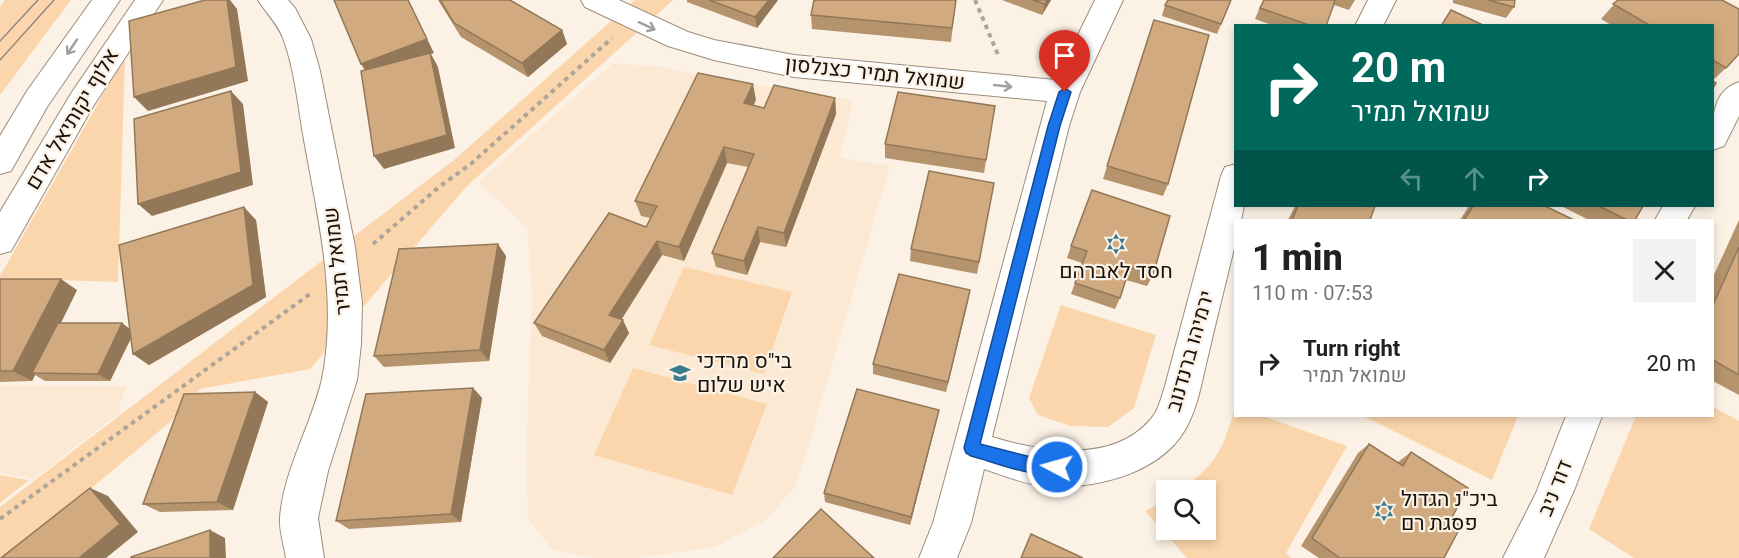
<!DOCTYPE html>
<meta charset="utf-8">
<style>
body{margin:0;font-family:Roboto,Heebo,sans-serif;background:#f2f2f2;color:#202124;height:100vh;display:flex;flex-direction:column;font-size:22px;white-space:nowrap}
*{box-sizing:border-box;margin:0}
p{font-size:20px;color:#757577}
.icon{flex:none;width:33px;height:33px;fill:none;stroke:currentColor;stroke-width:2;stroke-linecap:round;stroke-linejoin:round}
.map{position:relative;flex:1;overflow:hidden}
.drawer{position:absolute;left:1234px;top:219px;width:480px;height:198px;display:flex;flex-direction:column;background:#fff;border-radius:0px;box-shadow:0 3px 9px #0003}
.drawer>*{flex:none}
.top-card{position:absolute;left:1234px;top:24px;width:480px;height:183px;border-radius:0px;box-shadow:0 3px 9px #0003;background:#00695c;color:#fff;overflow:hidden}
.buttons{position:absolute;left:1156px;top:480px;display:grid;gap:12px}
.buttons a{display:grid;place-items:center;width:60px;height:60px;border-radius:0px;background:#fff;box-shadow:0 3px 9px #0003;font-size:30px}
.pin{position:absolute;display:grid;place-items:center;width:51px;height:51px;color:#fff;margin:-62px -26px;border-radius:50% 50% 50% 0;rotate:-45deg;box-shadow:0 0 6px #0007}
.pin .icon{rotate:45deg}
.me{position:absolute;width:66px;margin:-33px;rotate:276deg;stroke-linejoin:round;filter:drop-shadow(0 0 4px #0008)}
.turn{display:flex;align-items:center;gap:21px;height:126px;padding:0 18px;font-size:27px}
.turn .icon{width:78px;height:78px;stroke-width:2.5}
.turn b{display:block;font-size:42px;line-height:51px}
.lanes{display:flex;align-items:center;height:57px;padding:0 18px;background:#0003;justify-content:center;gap:30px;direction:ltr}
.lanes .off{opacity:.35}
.round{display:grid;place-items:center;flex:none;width:63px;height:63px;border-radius:0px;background:#f2f2f2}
.summary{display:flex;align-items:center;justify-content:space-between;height:102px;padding:0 18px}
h1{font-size:36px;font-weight:800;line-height:45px}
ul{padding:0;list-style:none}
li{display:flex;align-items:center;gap:18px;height:84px;padding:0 18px}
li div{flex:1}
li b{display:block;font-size:22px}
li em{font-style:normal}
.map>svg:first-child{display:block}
.built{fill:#fce9d4}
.green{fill:#fbd6ac}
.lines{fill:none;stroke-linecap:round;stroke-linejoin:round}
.minor-casing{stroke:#9d8d7a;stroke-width:2}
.path{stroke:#ada49a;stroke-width:4;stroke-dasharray:4.5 4.5;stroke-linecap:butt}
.minor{fill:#fff;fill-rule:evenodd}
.tram{stroke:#90887e;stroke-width:1.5}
.wall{fill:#b4936d}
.shaded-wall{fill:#927859}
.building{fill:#d1ab7f;stroke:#927859;stroke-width:1.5}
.oneway{stroke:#a3a09d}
.route{fill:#1a73e8;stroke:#114b97;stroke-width:1.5}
.labels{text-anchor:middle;stroke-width:4.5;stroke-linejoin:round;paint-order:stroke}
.street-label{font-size:21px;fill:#18120b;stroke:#fcf1e5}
.poi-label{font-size:21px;fill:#18120b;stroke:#fcf1e5;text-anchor:start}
</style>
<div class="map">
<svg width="1739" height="558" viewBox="0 0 1739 558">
<rect width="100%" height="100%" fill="#fcf1e5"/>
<g class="built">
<path d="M 613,63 L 663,67 L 712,78 L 853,100 L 840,158 L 890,166 L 807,451 L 794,488 L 766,520 L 715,547 L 637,558 L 594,558 L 553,550 L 528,519 L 526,459 L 532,294 L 527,229 L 479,182 Z"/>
<path d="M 0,385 L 127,386 L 120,404 L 121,412 L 34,479 L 0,473 Z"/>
</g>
<g class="green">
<path d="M 5,0 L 71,0 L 0,95 L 0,7 Z"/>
<path d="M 635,0 L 673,0 L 466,187 L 310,369 L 200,389 L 171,421 L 9,558 L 0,558 L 0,507 L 455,159 Z"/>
<path d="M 125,56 L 118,282 L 0,278 L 0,276 Z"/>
<path d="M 684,267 L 792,292 L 764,374 L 649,345 Z"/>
<path d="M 1061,305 L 1156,335 L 1134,408 L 1108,427 L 1070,426 L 1038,415 L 1029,398 Z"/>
<path d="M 633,368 L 767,404 L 732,495 L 594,455 Z"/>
<path d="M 1236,405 L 1236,416 L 1263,416 L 1347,446 L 1286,553 L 1291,558 L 1187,558 L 1145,511 L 1167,500 L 1167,530 L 1206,530 L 1206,490 L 1182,490 C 1219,461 1222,450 1236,405 Z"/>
<path d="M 1713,407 L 1739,421 L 1739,558 L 1634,558 L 1589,529 L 1636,416 L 1713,416 Z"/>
<path d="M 1363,416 L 1518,416 L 1492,480 Z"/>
<path d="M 0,475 L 29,480 L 0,503 Z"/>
</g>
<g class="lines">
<g class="minor-casing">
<g id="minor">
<path d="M 92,0 L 120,0 L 47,107 L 11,171 L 0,174 L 0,136 L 27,91 Z"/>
<path d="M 135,0 L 163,0 L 92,108 L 11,251 L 0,254 L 0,212 L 72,92 Z"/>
<path d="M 258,0 L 288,0 L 295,8 L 311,39 L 320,71 L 355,247 L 362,303 L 361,344 L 357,380 L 328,471 L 318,518 L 324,558 L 286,558 C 284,545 279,530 280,518 C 283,472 312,423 322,379 C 338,299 318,218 304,140 C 298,107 295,70 283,38 C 277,23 266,13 258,0 Z"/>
<path d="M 581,0 L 619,0 L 688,32 L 714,40 L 794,55 L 1056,80 L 1095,0 L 1123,0 L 1080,92 L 1069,126 L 992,437 C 1041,452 1112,464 1150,420 C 1159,410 1161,398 1165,386 L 1221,176 L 1225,167 L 1236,164 L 1236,206 L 1244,206 L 1241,220 L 1236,220 L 1236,240 C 1227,278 1217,317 1208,356 C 1202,380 1198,408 1185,430 C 1158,476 1087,492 1037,485 C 1019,482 1002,475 984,469 L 971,523 L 957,558 L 919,558 L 933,523 L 1047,101 L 794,77 L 714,60 L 668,46 L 585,7 Z"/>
<path d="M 1368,0 L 1396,0 L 1383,26 L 1355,26 Z"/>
<path d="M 1739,82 L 1739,116 L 1724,146 L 1713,150 C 1713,124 1709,92 1739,82 Z"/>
<path d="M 1663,206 L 1695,206 L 1687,220 L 1655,220 Z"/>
<path d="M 1566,416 L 1602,416 L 1575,488 L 1544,558 L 1503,558 L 1536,493 Z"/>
</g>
</g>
<g class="path">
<path d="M 975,0 L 999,57"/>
<path d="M 373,244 L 439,187 L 472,163 L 612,38"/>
<path d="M 0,519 L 310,294"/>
</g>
<use href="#minor" class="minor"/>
<g class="tram">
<path d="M 0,41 L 38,0"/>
<path d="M 0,60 L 54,0"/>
</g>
</g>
<g class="wall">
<path d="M 438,0 L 510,0 L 562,30 L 567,44 L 528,77 L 461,37 Z"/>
<path d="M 687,0 L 778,0 L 757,28 L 687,2 Z"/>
<path d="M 956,0 L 951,42 L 812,29 L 811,15 Z"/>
<path d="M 1002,0 L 1051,0 L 1042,15 Z"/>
<path d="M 1231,0 L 1217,34 L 1162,16 L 1165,5 Z"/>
<path d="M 1263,0 L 1355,0 L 1349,10 L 1334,5 L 1326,26 L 1275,26 L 1255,19 Z"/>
<path d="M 1453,0 L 1515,0 L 1514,7 L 1506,18 L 1453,3 Z"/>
<path d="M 1618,0 L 1722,0 L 1739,9 L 1739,54 L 1726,68 L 1713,80 L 1713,26 L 1613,26 L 1601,19 Z"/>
<path d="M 1149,35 L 1168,184 L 1163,196 L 1103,179 Z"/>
<path d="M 835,98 L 836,114 L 786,247 L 760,242 L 747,275 L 716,267 L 712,253 L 748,167 L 727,163 L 684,261 L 662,255 L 621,320 L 629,333 L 610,363 L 542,336 L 534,323 L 646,227 L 650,218 L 641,216 L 635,201 L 756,100 L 753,105 L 764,108 Z"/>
<path d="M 995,106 L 984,173 L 885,158 L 885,144 Z"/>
<path d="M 994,183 L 977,274 L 910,261 L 911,249 Z"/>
<path d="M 1295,206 L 1375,206 L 1370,220 L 1288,220 Z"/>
<path d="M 1469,206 L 1545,206 L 1574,220 L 1460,220 Z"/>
<path d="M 1561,206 L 1643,206 L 1635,220 L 1589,220 Z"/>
<path d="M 256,220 L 266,297 L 149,365 L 133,354 L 131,338 L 110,381 L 45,381 L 35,375 L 32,381 L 0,382 L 0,279 L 77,290 L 61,323 L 122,323 L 129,329 Z"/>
<path d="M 1739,220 L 1739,395 L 1713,381 L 1713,277 Z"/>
<path d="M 1071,246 L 1153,275 L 1147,286 L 1126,280 L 1120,298 L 1115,309 L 1071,294 L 1082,263 L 1067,258 Z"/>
<path d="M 506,256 L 489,361 L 384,367 L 374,356 Z"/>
<path d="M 970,290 L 946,392 L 873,374 L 873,364 Z"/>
<path d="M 473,388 L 482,398 L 461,522 L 349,529 L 336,521 Z"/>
<path d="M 255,392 L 268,402 L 233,510 L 160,512 L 143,504 Z"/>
<path d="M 939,410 L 937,419 L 910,525 L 825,502 L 824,493 Z"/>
<path d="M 1369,444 L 1398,462 L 1411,452 L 1451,519 L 1444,558 L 1319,558 L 1301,546 L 1358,453 Z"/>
</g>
<g class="shaded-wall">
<path d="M 227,0 L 230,0 L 237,9 L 248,81 L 148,111 L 134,97 Z"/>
<path d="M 408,0 L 434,53 L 431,54 L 438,67 L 455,148 L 384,169 L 374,156 L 370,78 L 361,64 Z"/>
<path d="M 769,0 L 778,0 L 757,28 L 755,17 Z"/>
<path d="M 1047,0 L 1051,0 L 1042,15 L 1045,4 Z"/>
<path d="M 562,30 L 567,44 L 528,77 L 522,63 Z"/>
<path d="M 753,84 L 756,100 L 747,119 L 744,103 Z"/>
<path d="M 231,91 L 243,104 L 253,185 L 152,216 L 138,204 Z"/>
<path d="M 835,98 L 836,114 L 786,247 L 784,233 Z"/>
<path d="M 724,147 L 727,163 L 684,261 L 679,247 Z"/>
<path d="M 244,207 L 256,220 L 266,297 L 149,365 L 133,354 Z"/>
<path d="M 758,227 L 760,242 L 747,275 L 744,261 Z"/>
<path d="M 657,241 L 662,255 L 616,328 L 609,315 Z"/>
<path d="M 498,244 L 506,256 L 489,361 L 480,350 Z"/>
<path d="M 61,279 L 77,290 L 36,373 L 32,373 L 35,375 L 32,381 L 13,371 Z"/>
<path d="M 970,290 L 968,302 L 946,392 L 948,382 Z"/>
<path d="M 623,320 L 629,333 L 610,363 L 604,350 Z"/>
<path d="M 122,323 L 134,332 L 110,381 L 98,374 Z"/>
<path d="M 473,388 L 482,398 L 461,522 L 451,514 Z"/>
<path d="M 255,392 L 268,402 L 233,510 L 217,502 Z"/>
<path d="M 939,410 L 937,419 L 910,525 L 911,517 Z"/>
<path d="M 90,488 L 108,496 L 138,532 L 106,558 L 79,558 Z"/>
<path d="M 210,530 L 225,538 L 226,558 L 210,558 Z"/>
</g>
<g class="building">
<path d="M 205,0 L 227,0 L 236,67 L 134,97 L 129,21 Z"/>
<path d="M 334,0 L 408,0 L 427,39 L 361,64 Z"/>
<path d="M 440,0 L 510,0 L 562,30 L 522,63 L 454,23 Z"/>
<path d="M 709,0 L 769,0 L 755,17 Z"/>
<path d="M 814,0 L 956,0 L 952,28 L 811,15 Z"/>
<path d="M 1033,0 L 1047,0 L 1045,4 Z"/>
<path d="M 1168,0 L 1231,0 L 1221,24 L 1165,5 Z"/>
<path d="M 1264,0 L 1334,0 L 1335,1 L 1326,26 L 1312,26 L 1260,8 Z"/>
<path d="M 1488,0 L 1515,0 L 1514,7 Z"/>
<path d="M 1618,0 L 1722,0 L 1739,9 L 1739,54 L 1726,68 L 1713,60 L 1713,26 L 1651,26 L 1613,4 Z"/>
<path d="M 1451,10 L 1485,26 L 1441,26 Z"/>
<path d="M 1154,20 L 1209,35 L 1168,184 L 1107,166 Z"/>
<path d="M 430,53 L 447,135 L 374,156 L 361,71 Z"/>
<path d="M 698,73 L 753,84 L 744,103 L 764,108 L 774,85 L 835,98 L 784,233 L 758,227 L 744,261 L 712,253 L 754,154 L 724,147 L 679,247 L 657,241 L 609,315 L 623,320 L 604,350 L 534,323 L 609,213 L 646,227 L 657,206 L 635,201 Z"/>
<path d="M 1713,81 L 1716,83 L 1713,88 Z"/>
<path d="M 231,91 L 241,172 L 138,204 L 134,119 Z"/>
<path d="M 898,92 L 995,106 L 986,160 L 885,144 Z"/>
<path d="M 929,171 L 994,183 L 979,262 L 911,249 Z"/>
<path d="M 1092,190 L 1170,216 L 1153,275 L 1130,267 L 1120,298 L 1075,283 L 1087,251 L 1071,246 Z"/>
<path d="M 1298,206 L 1375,206 L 1370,220 L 1292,220 Z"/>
<path d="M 1473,206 L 1545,206 L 1574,220 L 1464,220 Z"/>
<path d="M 1599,206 L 1643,206 L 1635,220 L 1627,220 Z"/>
<path d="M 244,207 L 253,285 L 133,354 L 119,245 Z"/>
<path d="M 498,244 L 480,350 L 374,356 L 399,249 Z"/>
<path d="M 1739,247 L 1739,375 L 1713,360 L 1713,305 Z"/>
<path d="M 899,274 L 970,290 L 948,382 L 873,364 Z"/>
<path d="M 0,279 L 61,279 L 13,371 L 0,371 Z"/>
<path d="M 58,323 L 122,323 L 98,374 L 32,373 Z"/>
<path d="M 473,388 L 451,514 L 336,521 L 366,394 Z"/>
<path d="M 857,389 L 939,410 L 911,517 L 824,493 Z"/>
<path d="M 255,392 L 217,502 L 143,504 L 184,394 Z"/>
<path d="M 1369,444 L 1403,466 L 1411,452 L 1468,488 L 1451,519 L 1461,526 L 1444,558 L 1340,558 L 1312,538 Z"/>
<path d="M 90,488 L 120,524 L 79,558 L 1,558 Z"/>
<path d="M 821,509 L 874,558 L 773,558 Z"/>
<path d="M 210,530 L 210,558 L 131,558 L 131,557 Z"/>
<path d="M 1031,534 L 1083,558 L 1021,558 Z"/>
</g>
<defs><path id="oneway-shaft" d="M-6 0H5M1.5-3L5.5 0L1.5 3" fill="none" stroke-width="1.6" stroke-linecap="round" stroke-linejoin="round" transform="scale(1.5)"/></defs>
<g class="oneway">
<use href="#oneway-shaft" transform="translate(647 26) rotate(25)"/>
<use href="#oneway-shaft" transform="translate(72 47) rotate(124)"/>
<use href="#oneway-shaft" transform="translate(1003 86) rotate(6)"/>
</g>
<path class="route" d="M 1065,88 L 1071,92 L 1060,126 L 980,444 L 1039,459 L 1062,461 L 1065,467 L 1062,472 C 1039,481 995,462 971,456 L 966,453 L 964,448 L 1048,126 L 1059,92 Z"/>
<defs>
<g id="synagogue-bare" transform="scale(1.62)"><path d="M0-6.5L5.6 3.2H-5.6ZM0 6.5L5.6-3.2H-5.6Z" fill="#3a7d8e" stroke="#fcf1e5" stroke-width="2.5" paint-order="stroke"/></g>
<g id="school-bare" transform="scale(1.62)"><path d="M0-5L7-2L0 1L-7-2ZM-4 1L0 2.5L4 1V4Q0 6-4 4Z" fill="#3a7d8e" stroke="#fcf1e5" stroke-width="2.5" paint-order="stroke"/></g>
</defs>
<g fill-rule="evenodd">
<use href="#synagogue-bare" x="1116" y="244"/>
<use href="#school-bare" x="680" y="373"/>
<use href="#synagogue-bare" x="1384" y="511"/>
</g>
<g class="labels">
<g class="street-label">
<text transform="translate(875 73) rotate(6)" y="7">שמואל תמיר כצנלסון</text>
<text transform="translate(72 119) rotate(-59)" y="7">אלוף יקותיאל אדם</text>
<text transform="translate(337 261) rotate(-97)" y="7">שמואל תמיר</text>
<text transform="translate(1190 351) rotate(-74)" y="7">ירמיהו ברנדנוב</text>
<text transform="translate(1555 488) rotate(-68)" y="7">דוד ניב</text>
</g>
<g class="poi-label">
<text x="1116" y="278" text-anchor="middle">חסד לאברהם</text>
<text x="697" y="368">בי"ס מרדכי<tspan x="697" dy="24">איש שלום</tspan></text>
<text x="1401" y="506">ביכ"נ הגדול<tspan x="1401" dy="24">פסגת רם</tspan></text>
</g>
</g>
</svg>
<div class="buttons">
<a><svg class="icon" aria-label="search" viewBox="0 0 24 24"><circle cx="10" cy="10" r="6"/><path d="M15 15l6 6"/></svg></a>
</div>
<div class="pin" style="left:1065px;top:92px;background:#d93025"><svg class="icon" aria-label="arrive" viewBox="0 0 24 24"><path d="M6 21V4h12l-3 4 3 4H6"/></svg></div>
<svg class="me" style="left:1057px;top:467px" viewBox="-20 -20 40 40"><circle r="17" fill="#1a73e8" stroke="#fff" stroke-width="3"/><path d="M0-11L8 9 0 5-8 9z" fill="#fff"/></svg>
<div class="top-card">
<div class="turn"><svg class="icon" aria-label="right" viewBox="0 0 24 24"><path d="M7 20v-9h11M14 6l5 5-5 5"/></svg><div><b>20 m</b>שמואל תמיר</div></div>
<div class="lanes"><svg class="icon off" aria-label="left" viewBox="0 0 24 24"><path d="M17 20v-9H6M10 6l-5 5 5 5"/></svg><svg class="icon off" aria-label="ahead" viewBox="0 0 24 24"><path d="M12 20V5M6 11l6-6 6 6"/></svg><svg class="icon" aria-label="right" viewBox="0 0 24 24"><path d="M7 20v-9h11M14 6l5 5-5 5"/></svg></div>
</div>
<section class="drawer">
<div class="summary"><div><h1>1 min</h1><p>110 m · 07:53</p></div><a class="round"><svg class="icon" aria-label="close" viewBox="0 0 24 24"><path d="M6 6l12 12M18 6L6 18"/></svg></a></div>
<ul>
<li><svg class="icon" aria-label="right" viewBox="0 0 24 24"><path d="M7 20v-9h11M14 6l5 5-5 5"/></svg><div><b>Turn right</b><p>שמואל תמיר</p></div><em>20 m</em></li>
</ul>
</section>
</div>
